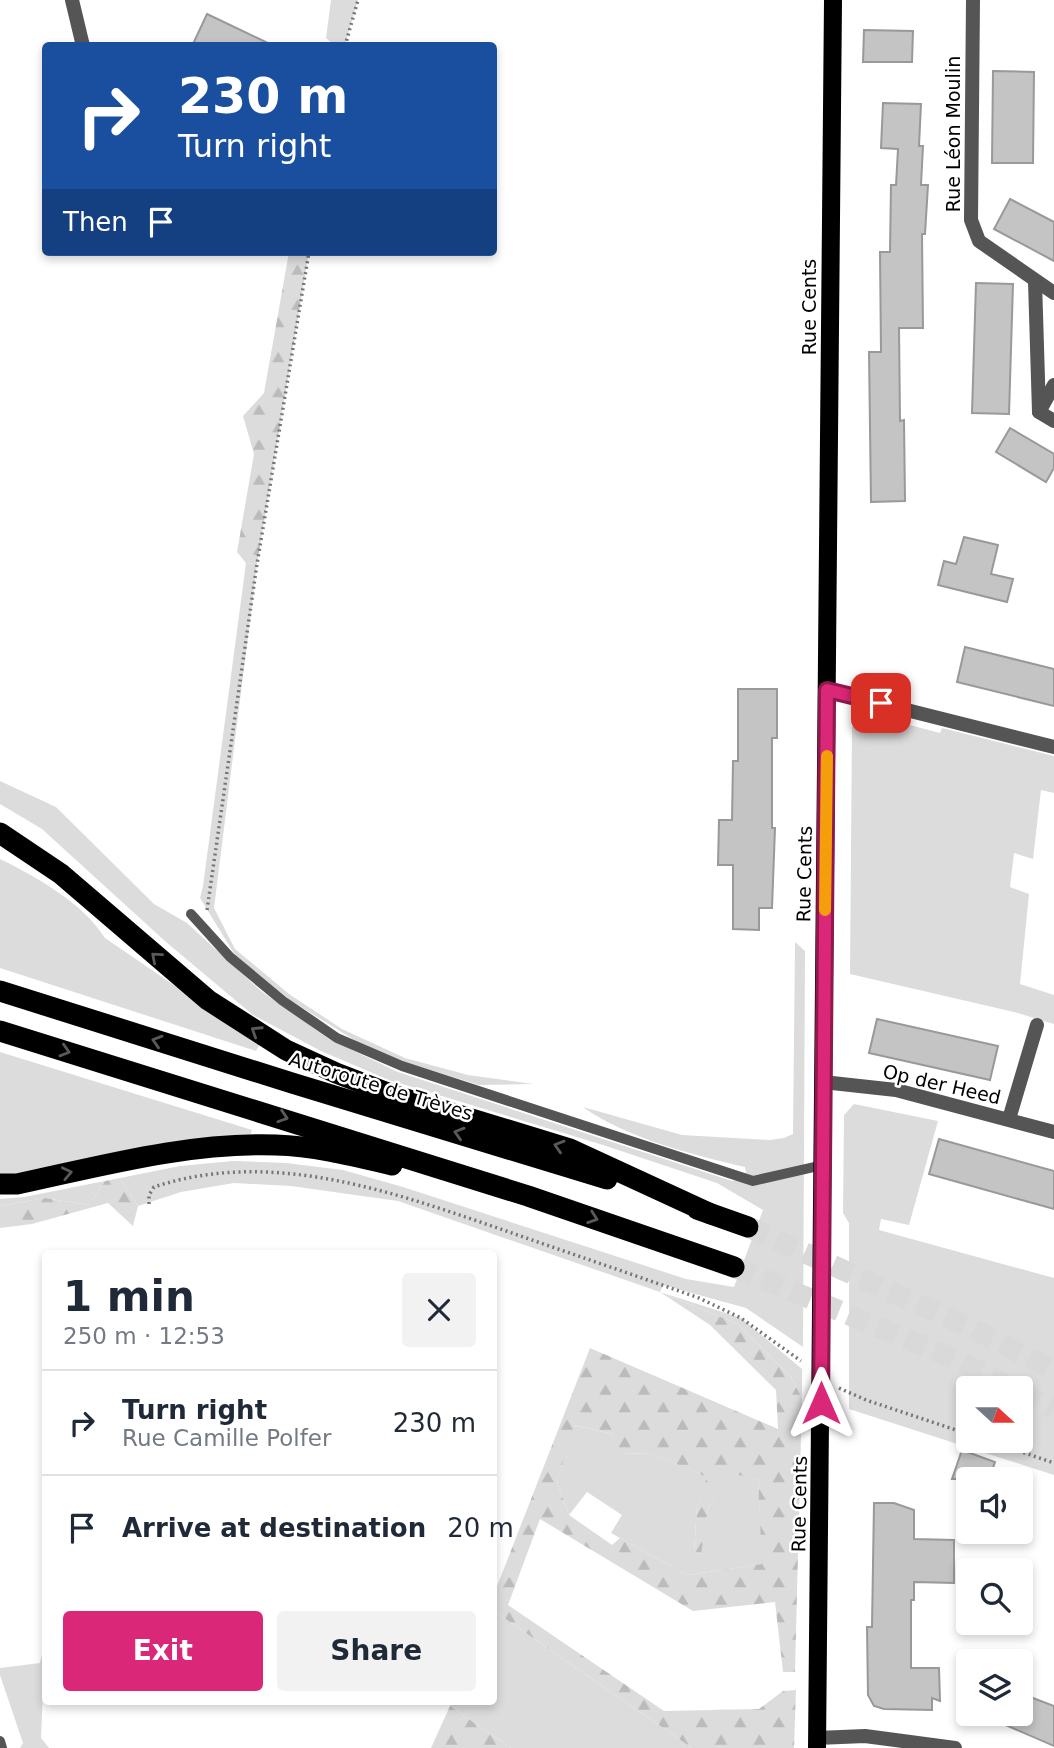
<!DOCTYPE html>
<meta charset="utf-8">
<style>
body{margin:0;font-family:"DejaVu Sans",sans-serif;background:#f2f2f3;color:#1f2937;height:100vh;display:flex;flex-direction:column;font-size:26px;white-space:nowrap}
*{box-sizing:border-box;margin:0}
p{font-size:23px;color:#747a83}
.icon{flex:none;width:38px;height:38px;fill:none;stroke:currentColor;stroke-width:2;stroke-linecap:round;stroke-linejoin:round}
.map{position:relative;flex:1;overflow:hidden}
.sheet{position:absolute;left:42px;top:1250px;width:455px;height:455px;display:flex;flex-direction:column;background:#fff;border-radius:7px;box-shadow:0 4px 10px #0003}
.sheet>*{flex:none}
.guide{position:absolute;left:42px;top:42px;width:455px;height:214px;border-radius:7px;box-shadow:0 4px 10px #0003;background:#1a4fa0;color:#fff;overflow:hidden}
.needle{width:46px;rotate:111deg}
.tools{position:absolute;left:956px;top:1376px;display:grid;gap:14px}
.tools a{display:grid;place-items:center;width:77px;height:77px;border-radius:7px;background:#fff;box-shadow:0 4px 10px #0003;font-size:35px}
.pin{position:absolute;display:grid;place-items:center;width:60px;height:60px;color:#fff;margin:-30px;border-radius:14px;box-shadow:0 4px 10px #0006}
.me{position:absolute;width:77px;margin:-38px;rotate:0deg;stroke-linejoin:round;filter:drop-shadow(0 0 5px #0008)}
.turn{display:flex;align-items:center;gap:24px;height:147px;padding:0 21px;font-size:32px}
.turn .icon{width:91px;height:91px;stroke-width:2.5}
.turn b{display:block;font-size:49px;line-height:60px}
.then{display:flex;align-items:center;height:66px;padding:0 21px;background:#0003;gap:14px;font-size:26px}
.round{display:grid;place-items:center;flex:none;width:74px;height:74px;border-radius:7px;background:#f2f2f3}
.head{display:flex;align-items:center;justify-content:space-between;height:119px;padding:0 21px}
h1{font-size:42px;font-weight:700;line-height:52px}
.button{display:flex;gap:14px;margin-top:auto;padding:14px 21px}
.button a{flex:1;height:80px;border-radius:7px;background:#db2777;color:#fff;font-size:28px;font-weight:700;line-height:80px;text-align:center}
.button a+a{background:#f2f2f3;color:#1f2937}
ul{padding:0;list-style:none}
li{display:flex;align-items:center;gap:21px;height:105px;padding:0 21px;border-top:2px solid #e0e1e3}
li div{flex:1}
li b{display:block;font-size:26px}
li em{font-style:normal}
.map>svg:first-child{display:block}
.grass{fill:#dcdcdc;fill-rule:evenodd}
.forest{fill:url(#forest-firs);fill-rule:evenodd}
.building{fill:#c4c4c4;stroke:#999;stroke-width:2}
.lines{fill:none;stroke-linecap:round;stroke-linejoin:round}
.motorway-tunnel{stroke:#d9d9d9;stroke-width:21;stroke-dasharray:21 10;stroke-linecap:butt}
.path{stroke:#777;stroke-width:3.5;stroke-dasharray:2 3.5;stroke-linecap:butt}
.service{stroke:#555;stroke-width:10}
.minor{stroke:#555;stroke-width:14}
.primary{stroke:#000;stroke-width:18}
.motorway{stroke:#000;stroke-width:21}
.oneway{stroke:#595959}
.route-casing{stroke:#8e194d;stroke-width:18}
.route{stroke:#db2777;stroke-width:12}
.slow{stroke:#f59e0b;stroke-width:12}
.labels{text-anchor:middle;stroke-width:5;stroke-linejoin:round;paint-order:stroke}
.street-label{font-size:19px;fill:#000;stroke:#fff}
</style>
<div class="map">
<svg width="1054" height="1748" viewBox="0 0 1054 1748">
<defs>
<pattern id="forest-firs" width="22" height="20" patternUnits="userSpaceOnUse" patternTransform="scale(1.75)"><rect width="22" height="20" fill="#dcdcdc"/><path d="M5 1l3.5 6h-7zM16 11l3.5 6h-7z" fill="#bbb"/></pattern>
</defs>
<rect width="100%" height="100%" fill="#fff"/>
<g class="grass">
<path d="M 331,0 L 358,0 L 345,45 L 334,45 L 326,38 Z"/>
<path d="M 246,563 L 257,564 L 214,908 L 235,949 L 289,994 L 342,1029 L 405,1058 L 468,1075 L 533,1084 L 479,1085 L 405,1062 L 359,1043 L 290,1000 L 235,955 L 200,898 L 203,886 Z"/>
<path d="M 872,715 L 940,733 L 942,728 L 1054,756 L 1054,793 L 1041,790 L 1033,859 L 1014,853 L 1010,887 L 1029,894 L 1020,984 L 1054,995 L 1054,1024 L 1014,1012 L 850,974 L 852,727 Z"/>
<path d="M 0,781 L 56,807 L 154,904 L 187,923 L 261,991 L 329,1039 L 398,1072 L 732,1181 L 747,1178 L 745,1167 C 694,1155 626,1138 583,1107 L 682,1135 L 770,1140 L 784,1138 L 793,1134 L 795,942 L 805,951 L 803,1347 L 746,1308 L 663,1285 L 660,1292 L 741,1318 L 802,1369 L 802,1398 L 791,1377 L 738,1324 L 660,1292 L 398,1201 L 291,1186 L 234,1183 L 181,1192 L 138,1206 L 120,1178 L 180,1166 L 233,1161 L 286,1163 L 343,1170 L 403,1187 L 686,1279 L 734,1287 L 763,1210 L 717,1183 L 603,1145 L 389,1080 L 321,1051 L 253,1015 L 166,942 L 42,829 L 0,804 Z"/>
<path d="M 0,859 C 38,878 82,902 105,938 L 260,1044 L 256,1051 L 0,968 Z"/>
<path d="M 0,1052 L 252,1130 L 250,1136 L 16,1174 L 0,1175 Z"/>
<path d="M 854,1104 L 938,1121 L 909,1225 L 881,1219 L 879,1230 L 1054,1278 L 1054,1475 L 849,1409 L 849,1223 L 843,1213 L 844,1115 ZM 968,1388 L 1020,1388 L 1020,1440 L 968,1440 Z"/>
<path d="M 105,1181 L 89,1205 L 45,1198 L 0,1206 L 0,1199 L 24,1197 Z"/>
<path d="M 573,1425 L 612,1434 L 618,1453 L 653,1454 L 708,1477 L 697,1506 L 694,1552 L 700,1554 L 708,1509 L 728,1471 L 758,1480 L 763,1564 L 687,1575 L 611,1533 L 622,1515 L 587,1492 L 569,1515 L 557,1482 Z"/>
<path d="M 494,1611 L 692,1748 L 511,1748 L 450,1706 L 452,1701 L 494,1701 Z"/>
<path d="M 45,1641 L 41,1738 L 49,1748 L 20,1748 L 23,1743 L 0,1675 L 0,1668 L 40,1663 Z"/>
</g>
<g class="forest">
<path d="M 289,252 L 309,252 L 257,564 L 246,563 L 237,552 L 254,454 L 243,416 L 264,393 Z"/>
<path d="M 120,1178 L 138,1206 L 133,1226 L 108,1203 L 32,1224 L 0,1228 L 0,1206 L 45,1198 L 89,1205 L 105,1181 Z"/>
<path d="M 660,1292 L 738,1324 L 791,1377 L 802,1398 L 795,1672 L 783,1672 L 775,1602 L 693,1611 L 540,1519 L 508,1605 L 664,1711 L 759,1709 L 783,1691 L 796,1690 L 794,1748 L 692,1748 L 494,1611 L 494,1594 L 590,1348 L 778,1429 L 776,1390 L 710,1325 ZM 574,1425 L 612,1434 L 617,1453 L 653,1454 L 707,1477 L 697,1506 L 694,1552 L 701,1554 L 708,1509 L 728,1472 L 758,1480 L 762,1564 L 687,1575 L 620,1538 L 612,1545 L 569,1515 L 557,1482 Z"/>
<path d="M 450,1706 L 511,1748 L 431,1748 Z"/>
</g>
<g class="building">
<path d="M 207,14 L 274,46 L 192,46 Z"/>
<path d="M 864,30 L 913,31 L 912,62 L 863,62 Z"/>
<path d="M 993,71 L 1034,72 L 1033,163 L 992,163 Z"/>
<path d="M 883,103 L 921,104 L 919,146 L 923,146 L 921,185 L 928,185 L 925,234 L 922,234 L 923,328 L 899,328 L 900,421 L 904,420 L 905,501 L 871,502 L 869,352 L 881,352 L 880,252 L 890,252 L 891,185 L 896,185 L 898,149 L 881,148 Z"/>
<path d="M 1010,199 L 1054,222 L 1054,261 L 994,229 Z"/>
<path d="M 976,283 L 1013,284 L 1009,414 L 972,413 Z"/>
<path d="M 1010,428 L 1054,454 L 1054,468 L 1046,482 L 996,452 Z"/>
<path d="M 964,537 L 998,545 L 991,574 L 1013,579 L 1007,602 L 938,585 L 944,561 L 956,564 Z"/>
<path d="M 965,647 L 1054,669 L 1054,706 L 957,682 Z"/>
<path d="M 738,689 L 777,689 L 777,738 L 772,738 L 772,828 L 775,828 L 772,908 L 759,908 L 759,930 L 733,929 L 733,865 L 718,865 L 719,820 L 732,820 L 733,761 L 738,761 Z"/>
<path d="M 877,1019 L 998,1046 L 990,1080 L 869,1053 Z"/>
<path d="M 939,1139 L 1054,1171 L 1054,1209 L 929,1174 Z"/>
<path d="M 962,1450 L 995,1462 L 989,1479 L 952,1479 Z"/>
<path d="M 874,1503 L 894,1503 L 914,1510 L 914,1539 L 954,1540 L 954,1583 L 914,1582 L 914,1600 L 911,1600 L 911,1668 L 939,1668 L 940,1701 L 932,1698 L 932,1710 L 884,1709 L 874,1706 L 868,1695 L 867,1627 L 872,1627 Z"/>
<path d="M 1020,1693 L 1054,1706 L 1054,1746 L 978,1713 L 1020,1713 Z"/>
</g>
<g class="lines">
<g class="motorway-tunnel">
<path d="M 748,1227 L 969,1327 L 1054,1370"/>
<path d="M 734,1267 L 955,1359 L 1012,1388"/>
<path d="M 1020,1392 L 1054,1409"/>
</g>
<g class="path">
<path d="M 345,46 L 358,0"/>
<path d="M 207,910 L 257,564 L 309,252"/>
<path d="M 149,1204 L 149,1195 L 154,1187 C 274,1147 399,1194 512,1233 C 575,1255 637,1276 699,1298 L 741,1318 L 801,1361"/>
<path d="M 839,1388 L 866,1400 L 968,1434"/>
<path d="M 987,1440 L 1054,1463"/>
</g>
<g class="service">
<path d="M 191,914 L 230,957 L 283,1001 L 337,1038 L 402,1066 L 753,1181 L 823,1165"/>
<path d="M 0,1741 L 2,1748"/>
</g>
<g class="minor">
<path d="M 72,0 L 83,46"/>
<path d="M 973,0 L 971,220 L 979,241 L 1054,293"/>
<path d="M 1035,281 L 1039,412 L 1054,421"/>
<path d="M 1039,412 L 1054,385"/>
<path d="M 827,690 L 1054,747"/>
<path d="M 823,1082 L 896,1090 L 1054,1132"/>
<path d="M 1009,1119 L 1037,1025"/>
<path d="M 817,1738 L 865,1736 L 955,1748"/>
</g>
<path class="primary" d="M 817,1748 L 833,0"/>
<g class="motorway">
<path d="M 0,833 L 61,874 L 208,1000 L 286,1050 L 336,1073 L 393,1095 L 570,1149 L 711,1214"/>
<path d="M 0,991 L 292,1083 L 607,1179"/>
<path d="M 0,1031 L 528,1196 L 734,1267"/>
<path d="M 0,1184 L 17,1184 C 101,1166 189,1142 276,1145 C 315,1146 354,1156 392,1165"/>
<path d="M 697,1209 L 748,1227"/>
</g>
</g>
<defs><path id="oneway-chevron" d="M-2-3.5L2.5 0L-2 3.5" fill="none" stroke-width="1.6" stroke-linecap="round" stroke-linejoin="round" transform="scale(1.75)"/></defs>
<g class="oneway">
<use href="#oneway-chevron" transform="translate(156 957) rotate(-139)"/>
<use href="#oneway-chevron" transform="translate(256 1031) rotate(-147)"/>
<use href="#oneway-chevron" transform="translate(157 1041) rotate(-163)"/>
<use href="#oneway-chevron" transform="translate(65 1051) rotate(17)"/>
<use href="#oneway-chevron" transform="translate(283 1117) rotate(18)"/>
<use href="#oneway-chevron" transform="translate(459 1133) rotate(-163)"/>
<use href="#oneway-chevron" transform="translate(559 1146) rotate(-163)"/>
<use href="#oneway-chevron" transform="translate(67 1173) rotate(-12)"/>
<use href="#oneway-chevron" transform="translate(593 1218) rotate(19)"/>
</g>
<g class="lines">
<g class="route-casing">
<path id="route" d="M 821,1403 L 827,690 L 881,703"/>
</g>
<use href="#route" class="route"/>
<path class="slow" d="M 825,910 L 827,756"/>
</g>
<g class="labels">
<g class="street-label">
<text transform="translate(953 134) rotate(-90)" y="7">Rue Léon Moulin</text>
<text transform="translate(809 307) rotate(-90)" y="7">Rue Cents</text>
<text transform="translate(804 874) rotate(-89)" y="7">Rue Cents</text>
<text transform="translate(942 1084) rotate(13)" y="7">Op der Heed</text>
<text transform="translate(381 1086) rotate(17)" y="7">Autoroute de Trèves</text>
<text transform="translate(799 1504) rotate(-89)" y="7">Rue Cents</text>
</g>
</g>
</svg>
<div class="tools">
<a><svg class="needle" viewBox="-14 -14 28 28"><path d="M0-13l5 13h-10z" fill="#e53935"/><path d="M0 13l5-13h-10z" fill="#747a83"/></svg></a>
<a><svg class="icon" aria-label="sound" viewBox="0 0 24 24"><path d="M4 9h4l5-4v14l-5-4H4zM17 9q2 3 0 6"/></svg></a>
<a><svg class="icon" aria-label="search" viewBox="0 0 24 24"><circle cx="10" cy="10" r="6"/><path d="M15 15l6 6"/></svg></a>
<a><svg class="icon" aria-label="layers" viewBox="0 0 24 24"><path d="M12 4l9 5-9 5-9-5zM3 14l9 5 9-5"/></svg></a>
</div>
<div class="pin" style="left:881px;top:703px;background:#d93025"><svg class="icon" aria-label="arrive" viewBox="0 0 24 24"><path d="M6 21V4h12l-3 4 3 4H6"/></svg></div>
<svg class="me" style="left:821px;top:1403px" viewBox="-20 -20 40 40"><path d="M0-17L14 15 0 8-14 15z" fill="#db2777" stroke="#fff" stroke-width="4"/></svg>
<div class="guide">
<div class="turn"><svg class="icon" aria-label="right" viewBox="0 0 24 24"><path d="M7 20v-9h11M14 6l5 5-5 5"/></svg><div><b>230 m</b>Turn right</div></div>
<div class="then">Then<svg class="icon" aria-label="arrive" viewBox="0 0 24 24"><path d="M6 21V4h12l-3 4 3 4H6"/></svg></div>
</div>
<section class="sheet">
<div class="head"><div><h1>1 min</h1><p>250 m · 12:53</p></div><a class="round"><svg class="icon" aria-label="close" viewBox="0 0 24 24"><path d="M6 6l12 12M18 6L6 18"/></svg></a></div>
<ul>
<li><svg class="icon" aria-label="right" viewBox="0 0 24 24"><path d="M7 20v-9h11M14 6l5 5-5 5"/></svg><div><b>Turn right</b><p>Rue Camille Polfer</p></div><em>230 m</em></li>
<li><svg class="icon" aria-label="arrive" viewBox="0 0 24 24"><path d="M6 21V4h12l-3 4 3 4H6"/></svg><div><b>Arrive at destination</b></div><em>20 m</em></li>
</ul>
<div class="button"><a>Exit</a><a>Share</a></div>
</section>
</div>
